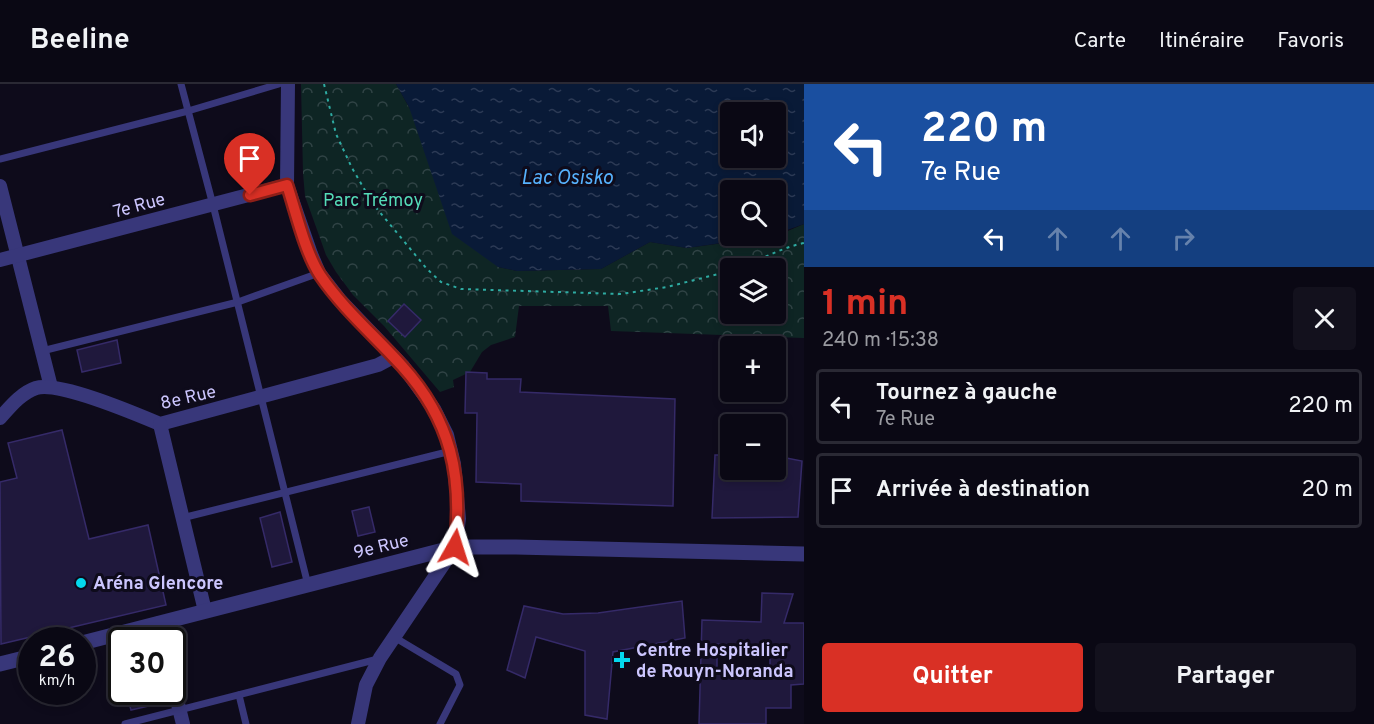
<!DOCTYPE html>
<html lang="fr">
<meta charset="utf-8">
<style>
body{margin:0;font-family:Overpass,sans-serif;background:#13111d;color:#f1f3f6;height:100vh;display:flex;flex-direction:column;font-size:22px;white-space:nowrap}
*{box-sizing:border-box;margin:0}
p{font-size:20px;color:#999aa0}
.icon{flex:none;width:33px;height:33px;fill:none;stroke:currentColor;stroke-width:2;stroke-linecap:round;stroke-linejoin:round}
.map{position:relative;flex:1;overflow:hidden}
.side{display:flex;flex-direction:column;background:#0a0814;width:570px}
.side>*{flex:none}
.banner{background:#1a4fa0;color:#fff;overflow:hidden}
.controls{position:absolute;left:720px;top:18px;display:grid;gap:12px}
.controls a{display:grid;place-items:center;width:66px;height:66px;border-radius:6px;background:#0a0814;box-shadow:0 3px 9px #0003,0 0 0 2px #2a2934;font-size:30px}
.speed{position:absolute;left:18px;top:543px;display:flex;gap:12px;font-size:30px;font-weight:700;text-align:center}
.speed>*{display:grid;place-content:center;width:78px;height:78px;border-radius:50%;background:#0a0814;box-shadow:0 3px 9px #0003,0 0 0 2px #2a2934;line-height:1}
.speed small{font-size:15px;font-weight:400}
.speed .limit{border:3px solid #111;border-radius:9px;background:#fff;color:#111}
.pin{position:absolute;display:grid;place-items:center;width:51px;height:51px;color:#fff;margin:-62px -26px;border-radius:50% 50% 50% 0;rotate:-45deg;box-shadow:0 0 6px #0007}
.pin .icon{rotate:45deg}
.me{position:absolute;width:66px;margin:-33px;rotate:6deg;stroke-linejoin:round;filter:drop-shadow(0 0 4px #0008)}
.turn{display:flex;align-items:center;gap:21px;height:126px;padding:0 18px;font-size:27px}
.turn .icon{width:78px;height:78px;stroke-width:2.5}
.turn b{display:block;font-size:42px;line-height:51px}
.lanes{display:flex;align-items:center;height:57px;padding:0 18px;background:#0003;justify-content:center;gap:30px;direction:ltr}
.lanes .off{opacity:.35}
.round{display:grid;place-items:center;flex:none;width:63px;height:63px;border-radius:6px;background:#13111d}
.overview{display:flex;align-items:center;justify-content:space-between;height:102px;padding:0 18px}
h1{font-size:36px;font-weight:700;line-height:45px;color:#d93025}
.button{display:flex;gap:12px;margin-top:auto;padding:12px 18px}
.button a{flex:1;height:69px;border-radius:6px;background:#d93025;color:#fff;font-size:24px;font-weight:700;line-height:69px;text-align:center}
.button a+a{background:#13111d;color:#f1f3f6}
ul{padding:0;list-style:none}
li{display:flex;align-items:center;gap:18px;height:75px;margin:0 12px 9px;padding:0 6px;border:3px solid #2a2934;border-radius:6px}
li div{flex:1}
li b{display:block;font-size:22px}
li em{font-style:normal}
header{display:flex;align-items:center;gap:36px;box-sizing:border-box;height:84px;padding:0 30px;background:#0a0814;border-bottom:2px solid #2a2934}
header strong{font-size:28px}
nav{display:flex;gap:33px;margin-inline-start:auto;font-size:21px}
main{display:flex;flex:1;min-height:0}
.map>svg:first-child{display:block}
.park{fill:url(#park-crowns);fill-rule:evenodd}
.water{fill:url(#water-ripples);fill-rule:evenodd}
.building{fill:#1f183c;stroke:#352a68;stroke-width:1.5;fill-rule:evenodd}
.lines{fill:none;stroke-linecap:round;stroke-linejoin:round}
.path{stroke:#2eaba2;stroke-width:2;stroke-dasharray:3 4.5;stroke-linecap:butt}
.service{stroke:#38377a;stroke-width:7}
.minor{stroke:#38377a;stroke-width:14}
.tertiary{stroke:#38377a;stroke-width:15}
.route-casing{stroke:#8d1f18;stroke-width:15}
.route{stroke:#d93025;stroke-width:10}
.poi-dot{fill:#04d8ed;stroke:#0e0b1b;stroke-width:2}
.labels{text-anchor:middle;stroke-width:6;stroke-linejoin:round;paint-order:stroke}
.park-label{font-size:18px;fill:#55dcb8;stroke:#0e0b1b}
.street-label{font-size:18px;fill:#ccc6fe;stroke:#0e0b1b}
.poi-label{font-size:18px;font-weight:bold;fill:#ccc6fe;stroke:#0e0b1b;text-anchor:start}
.water-label{font-size:20px;font-style:italic;fill:#56b1fc;stroke:#0e0b1b}
</style>
<header>
<strong>Beeline</strong>
<nav><a>Carte</a><a>Itinéraire</a><a>Favoris</a></nav>
</header>
<main>
<div class="map">
<svg width="804" height="640" viewBox="0 0 804 640">
<defs>
<pattern id="park-crowns" width="20" height="18" patternUnits="userSpaceOnUse" patternTransform="scale(1.5)"><rect width="20" height="18" fill="#0e2524"/><path d="M2 6a3 3 0 1 1 6 0M12 15a3 3 0 1 1 6 0" fill="none" stroke="#304345"/></pattern>
<pattern id="water-ripples" width="26" height="14" patternUnits="userSpaceOnUse" patternTransform="scale(1.5)"><rect width="26" height="14" fill="#091a37"/><path d="M2 4q2-2 4 0t4 0M15 11q2-2 4 0t4 0" fill="none" stroke="#2c3a55"/></pattern>
</defs>
<rect width="100%" height="100%" fill="#0e0b1b"/>
<path class="park" d="M 301,0 L 396,0 L 498,183 L 517,187 L 601,185 L 650,158 L 687,164 L 776,152 L 804,140 L 804,254 L 611,247 L 608,222 L 519,222 L 515,253 L 491,261 L 482,268 L 470,288 L 453,296 L 454,303 L 440,308 L 384,242 L 353,211 L 336,188 L 326,171 L 305,112 L 303,89 ZM 730,184 L 776,184 L 776,230 L 730,230 Z"/>
<path class="water" d="M 396,0 L 804,0 L 804,140 L 776,150 L 776,106 L 730,106 L 730,152 L 770,152 L 687,164 L 650,158 L 601,185 L 517,187 L 498,183 L 452,150 L 409,23 ZM 730,28 L 776,28 L 776,74 L 730,74 Z"/>
<g class="building">
<path d="M 404,220 L 421,236 L 405,253 L 388,237 Z"/>
<path d="M 117,256 L 121,279 L 82,288 L 77,266 Z"/>
<path d="M 466,288 L 487,289 L 487,295 L 521,295 L 520,308 L 675,315 L 673,422 L 521,417 L 521,400 L 476,398 L 477,329 L 465,329 Z"/>
<path d="M 62,346 L 89,455 L 148,441 L 166,521 L 1,560 L 0,398 L 17,394 L 8,359 Z"/>
<path d="M 715,371 L 730,371 L 730,386 L 776,386 L 776,372 L 802,377 L 798,433 L 712,434 Z"/>
<path d="M 369,423 L 375,448 L 358,452 L 352,427 Z"/>
<path d="M 280,428 L 292,478 L 272,483 L 260,434 Z"/>
<path d="M 762,509 L 793,510 L 784,539 L 804,539 L 804,600 L 791,601 L 791,624 L 766,624 L 766,640 L 699,640 L 702,536 L 761,538 ZM 717,560 L 770,563 L 770,583 L 717,585 Z"/>
<path d="M 682,517 L 685,554 L 613,568 L 607,635 L 585,631 L 585,567 L 536,553 L 525,594 L 507,586 L 524,522 L 563,530 L 598,529 Z"/>
<path d="M 126,608 L 146,608 L 149,622 L 131,626 Z"/>
</g>
<g class="lines">
<g class="path">
<path d="M 324,0 L 336,50 L 352,84 L 373,120 L 427,185 L 441,198 L 461,205 L 621,210 L 667,203 L 730,187"/>
<path d="M 738,184 C 761,176 780,164 804,159"/>
</g>
<g class="service">
<path d="M 181,0 L 213,121 L 308,501"/>
<path d="M 0,75 L 188,27 L 279,0"/>
<path d="M 42,267 L 238,218 L 319,189"/>
<path d="M 182,434 L 451,367"/>
<path d="M 394,553 L 456,590 L 460,601 L 440,640"/>
<path d="M 239,611 L 246,640"/>
<path d="M 125,640 L 378,575"/>
</g>
<g class="minor">
<path d="M 288,0 L 287,101 L 311,170 L 319,189 L 340,216 L 403,282 L 434,325 L 447,351 L 454,380 L 459,435 L 455,463 L 380,574 L 366,601 L 358,640"/>
<path d="M 0,102 L 51,303"/>
<path d="M 0,176 L 287,101"/>
<path d="M 0,334 C 10,323 21,309 36,304 C 59,297 136,330 160,340 L 378,281 L 393,273"/>
<path d="M 160,340 L 205,527"/>
<path d="M 159,539 L 163,556"/>
<path d="M 172,596 L 183,640"/>
</g>
<g class="tertiary">
<path d="M 82,559 L 455,463 L 516,463 L 804,470"/>
<path d="M 0,580 L 32,572"/>
</g>
</g>
<g class="lines">
<g class="route-casing">
<path id="route" d="M 250,111 L 287,101 C 296,128 305,168 320,191 C 343,225 375,252 402,282 C 451,336 463,392 455,463"/>
</g>
<use href="#route" class="route"/>
</g>
<g class="poi-dot">
<circle cx="81" cy="499" r="6"/>
<path d="M619 567h6v6h6v6h-6v6h-6v-6h-6v-6h6z"/>
</g>
<g class="labels">
<g class="park-label">
<text x="373" y="122">Parc Trémoy</text>
</g>
<g class="street-label">
<text transform="translate(139 121) rotate(-15)" y="6">7e Rue</text>
<text transform="translate(188 313) rotate(-13)" y="6">8e Rue</text>
<text transform="translate(381 462) rotate(-14)" y="6">9e Rue</text>
</g>
<g class="poi-label">
<text x="93" y="505">Aréna Glencore</text>
<text x="636" y="572">Centre Hospitalier<tspan x="636" dy="21">de Rouyn-Noranda</tspan></text>
</g>
<g class="water-label">
<text x="567" y="100">Lac Osisko</text>
</g>
</g>
</svg>
<div class="controls">
<a><svg class="icon" aria-label="sound" viewBox="0 0 24 24"><path d="M4 9h4l5-4v14l-5-4H4zM17 9q2 3 0 6"/></svg></a>
<a><svg class="icon" aria-label="search" viewBox="0 0 24 24"><circle cx="10" cy="10" r="6"/><path d="M15 15l6 6"/></svg></a>
<a><svg class="icon" aria-label="layers" viewBox="0 0 24 24"><path d="M12 4l9 5-9 5-9-5zM3 14l9 5 9-5"/></svg></a>
<a>+</a>
<a>−</a>
</div>
<div class="speed"><div>26<small>km/h</small></div><div class="limit">30</div></div>
<div class="pin" style="left:250px;top:111px;background:#d93025"><svg class="icon" aria-label="arrive" viewBox="0 0 24 24"><path d="M6 21V4h12l-3 4 3 4H6"/></svg></div>
<svg class="me" style="left:455px;top:463px" viewBox="-20 -20 40 40"><path d="M0-17L14 15 0 8-14 15z" fill="#d93025" stroke="#fff" stroke-width="4"/></svg>
</div>
<section class="side">
<div class="banner">
<div class="turn"><svg class="icon" aria-label="left" viewBox="0 0 24 24"><path d="M17 20v-9H6M10 6l-5 5 5 5"/></svg><div><b>220 m</b>7e Rue</div></div>
<div class="lanes"><svg class="icon" aria-label="left" viewBox="0 0 24 24"><path d="M17 20v-9H6M10 6l-5 5 5 5"/></svg><svg class="icon off" aria-label="ahead" viewBox="0 0 24 24"><path d="M12 20V5M6 11l6-6 6 6"/></svg><svg class="icon off" aria-label="ahead" viewBox="0 0 24 24"><path d="M12 20V5M6 11l6-6 6 6"/></svg><svg class="icon off" aria-label="right" viewBox="0 0 24 24"><path d="M7 20v-9h11M14 6l5 5-5 5"/></svg></div>
</div>
<div class="overview"><div><h1>1 min</h1><p>240 m · 15:38</p></div><a class="round"><svg class="icon" aria-label="close" viewBox="0 0 24 24"><path d="M6 6l12 12M18 6L6 18"/></svg></a></div>
<ul>
<li><svg class="icon" aria-label="left" viewBox="0 0 24 24"><path d="M17 20v-9H6M10 6l-5 5 5 5"/></svg><div><b>Tournez à gauche</b><p>7e Rue</p></div><em>220 m</em></li>
<li><svg class="icon" aria-label="arrive" viewBox="0 0 24 24"><path d="M6 21V4h12l-3 4 3 4H6"/></svg><div><b>Arrivée à destination</b></div><em>20 m</em></li>
</ul>
<div class="button"><a>Quitter</a><a>Partager</a></div>
</section>
</main>
